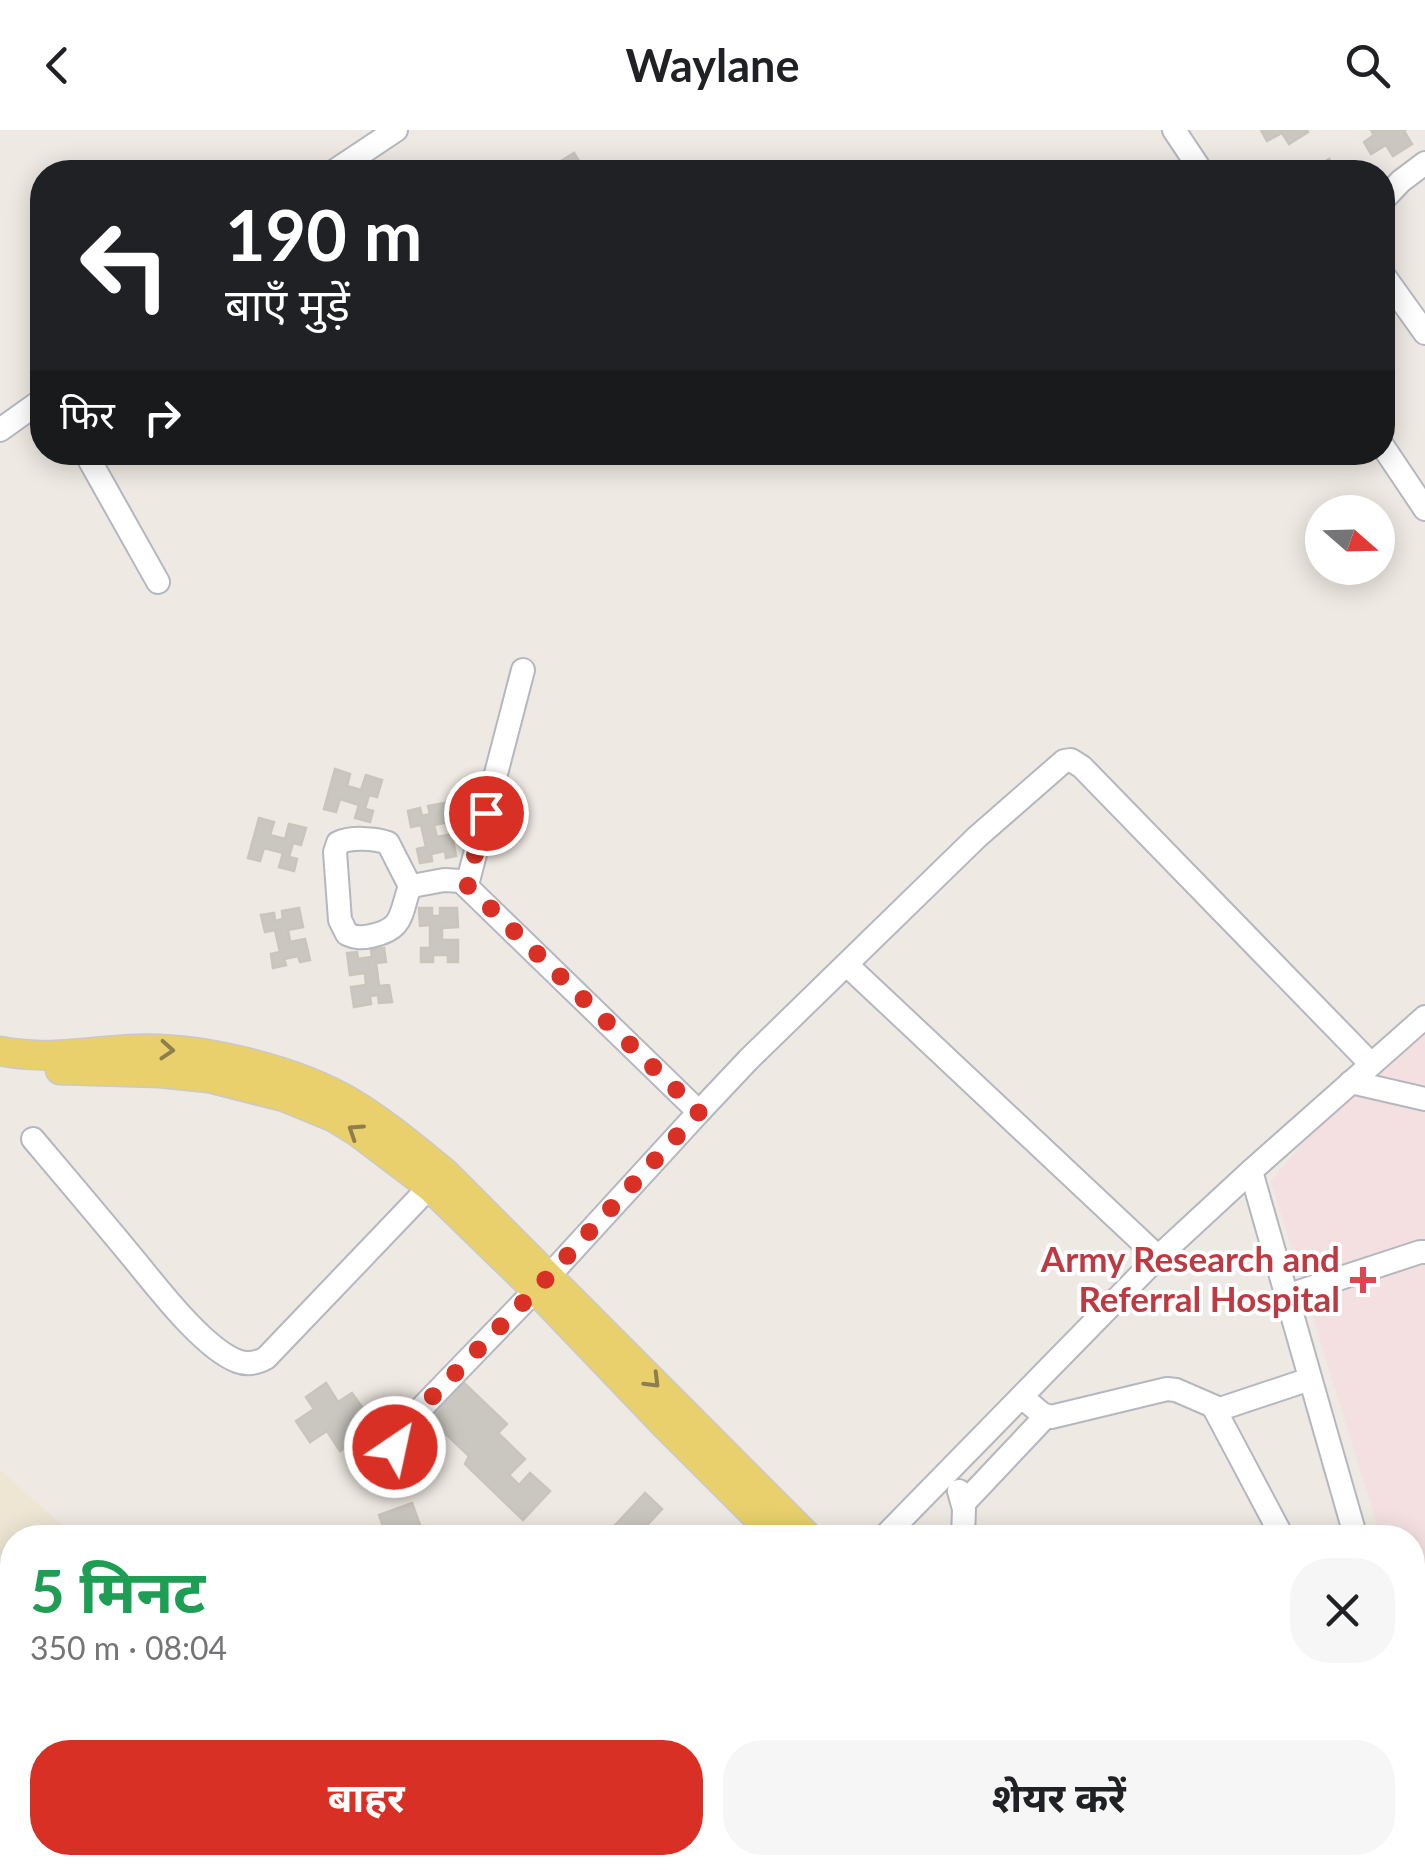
<!DOCTYPE html>
<html lang="hi">
<meta charset="utf-8">
<style>
body{margin:0;font-family:Lato,"Noto Sans Devanagari",sans-serif;background:#f6f6f6;color:#202124;height:100vh;display:flex;flex-direction:column;font-size:38px;white-space:nowrap}
*{box-sizing:border-box;margin:0}
p{font-size:32px;color:#757577}
.icon{flex:none;width:55px;height:55px;fill:none;stroke:currentColor;stroke-width:2;stroke-linecap:round;stroke-linejoin:round}
.map{position:relative;flex:1;overflow:hidden}
.side{position:absolute;left:0px;top:1395px;width:1425px;height:350px;display:flex;flex-direction:column;background:#fff;border-radius:40px 40px 0 0;box-shadow:0 5px 25px #0003}
.side>*{flex:none}
.top-card{position:absolute;left:30px;top:30px;width:1365px;height:305px;border-radius:40px;box-shadow:0 5px 25px #0003;background:#202124;color:#fff;overflow:hidden}
.needle{width:65px;rotate:110deg}
.tools{position:absolute;left:1305px;top:365px;display:grid;gap:20px}
.tools a{display:grid;place-items:center;width:90px;height:90px;border-radius:50%;background:#fff;box-shadow:0 5px 25px #0003;font-size:50px}
.pin{position:absolute;display:grid;place-items:center;width:85px;height:85px;color:#fff;margin:-42px;border:5px solid #fff;border-radius:50%;box-shadow:0 2px 10px #0007}
.me{position:absolute;width:110px;margin:-55px;rotate:34deg;stroke-linejoin:round;filter:drop-shadow(0 0 8px #0008)}
.turn{display:flex;align-items:center;gap:35px;height:210px;padding:0 30px;font-size:45px}
.turn .icon{width:130px;height:130px;stroke-width:2.5}
.turn b{display:block;font-size:70px;line-height:85px}
.then{display:flex;align-items:center;height:95px;padding:0 30px;background:#0003;gap:20px;font-size:38px}
.round{display:grid;place-items:center;flex:none;width:105px;height:105px;border-radius:40px;background:#f6f6f6}
.summary{display:flex;align-items:center;justify-content:space-between;height:170px;padding:0 30px}
h1{font-size:60px;font-weight:700;line-height:75px;color:#1e9e55}
.cta{display:flex;gap:20px;margin-top:auto;padding:20px 30px}
.cta a{flex:1;height:115px;border-radius:40px;background:#d93025;color:#fff;font-size:40px;font-weight:700;line-height:115px;text-align:center}
.cta a+a{background:#f6f6f6;color:#202124}
header{display:flex;justify-content:space-between;align-items:center;height:130px;padding:0 30px;background:#fff;font-size:45px;font-weight:700}
.map>svg:first-child{display:block}
.education{fill:#eee6d3}
.medical{fill:#f4e0e1}
.building{fill:#cac7c0;stroke:#cac5bb;stroke-width:2.5}
.lines{fill:none;stroke-linecap:round;stroke-linejoin:round}
.minor-casing{stroke:#b5b7c0;stroke-width:26}
.major-casing{stroke:#c9c9c9;stroke-width:31}
.minor{stroke:#fff;stroke-width:22}
.major{stroke:#e9d06c;stroke-width:28}
.oneway{stroke:#8c7f4d}
.route{stroke:#d93025;stroke-width:18;stroke-dasharray:0 32.4}
.health-dot{fill:#e0444e;stroke:#fff;stroke-width:4}
.labels{text-anchor:middle;stroke-width:8;stroke-linejoin:round;paint-order:stroke}
.health-label{font-size:35px;font-weight:bold;fill:#be3a42;stroke:#fff;text-anchor:end}
</style>
<header><svg class="icon" aria-label="back" viewBox="0 0 24 24"><path d="M15 5l-7 7 7 7"/></svg>Waylane<svg class="icon" aria-label="search" viewBox="0 0 24 24"><circle cx="10" cy="10" r="6"/><path d="M15 15l6 6"/></svg></header>
<div class="map">
<svg width="1425" height="1745" viewBox="0 0 1425 1745">
<rect width="100%" height="100%" fill="#eee9e2"/>
<path class="education" d="M 0,1340 L 75,1407 L 12,1408 L 12,1732 L 564,1732 L 574,1745 L 0,1745 Z"/>
<path class="medical" d="M 1425,899 L 1425,1550 L 1413,1510 L 1412,1408 L 1381,1407 L 1271,1051 L 1336,974 Z"/>
<g class="building">
<path d="M 1261,0 L 1307,0 L 1308,2 L 1289,14 L 1282,3 L 1267,11 Z"/>
<path d="M 1371,0 L 1406,0 L 1404,1 L 1412,14 L 1393,26 L 1386,15 L 1371,24 L 1364,12 L 1374,5 Z"/>
<path d="M 574,23 L 586,42 L 543,42 Z"/>
<path d="M 1329,29 L 1335,39 L 1346,33 L 1352,42 L 1310,42 Z"/>
<path d="M 335,639 L 350,644 L 347,656 L 361,660 L 366,645 L 382,650 L 377,667 L 369,665 L 365,679 L 373,681 L 370,692 L 355,688 L 359,675 L 340,669 L 336,682 L 324,679 Z"/>
<path d="M 445,673 L 449,692 L 434,695 L 437,707 L 452,704 L 456,726 L 446,728 L 445,721 L 431,724 L 432,731 L 420,733 L 417,719 L 426,717 L 421,695 L 411,697 L 408,681 L 420,678 L 422,686 L 430,684 L 428,676 Z"/>
<path d="M 259,688 L 274,692 L 270,705 L 285,709 L 289,694 L 306,698 L 301,715 L 293,713 L 289,727 L 297,729 L 294,741 L 279,737 L 283,723 L 264,718 L 260,731 L 248,728 Z"/>
<path d="M 299,778 L 303,797 L 288,800 L 290,812 L 305,809 L 310,830 L 300,832 L 298,826 L 284,829 L 286,835 L 273,838 L 271,824 L 280,822 L 275,800 L 265,802 L 261,785 L 274,783 L 275,791 L 283,789 L 282,781 Z"/>
<path d="M 419,778 L 432,778 L 432,786 L 440,786 L 440,778 L 457,778 L 458,797 L 442,798 L 442,810 L 458,810 L 458,832 L 448,832 L 448,825 L 433,825 L 433,832 L 421,832 L 421,818 L 430,818 L 430,795 L 420,796 Z"/>
<path d="M 384,818 L 386,832 L 376,833 L 379,856 L 389,855 L 392,872 L 379,873 L 378,865 L 370,866 L 371,874 L 354,877 L 351,857 L 366,855 L 365,843 L 350,845 L 347,823 L 357,822 L 358,829 L 372,827 L 371,820 Z"/>
<path d="M 463,1252 L 507,1294 L 498,1303 L 525,1329 L 509,1345 L 519,1355 L 530,1343 L 550,1361 L 523,1390 L 465,1334 L 469,1326 L 429,1288 Z"/>
<path d="M 326,1253 L 338,1272 L 352,1263 L 368,1286 L 354,1296 L 361,1306 L 340,1321 L 327,1301 L 310,1312 L 296,1291 L 314,1279 L 306,1267 Z"/>
<path d="M 645,1363 L 662,1379 L 635,1408 L 597,1408 L 607,1404 Z"/>
<path d="M 412,1373 L 420,1395 L 387,1407 L 379,1385 Z"/>
<path d="M 0,1622 L 12,1638 L 12,1716 L 7,1709 L 0,1715 Z"/>
<path d="M 26,1732 L 87,1732 L 96,1745 L 37,1745 Z"/>
</g>
<g class="lines">
<g class="minor-casing">
<g id="minor">
<path d="M 1174,0 L 1202,42"/>
<path d="M 333,42 L 396,0"/>
<path d="M 1382,71 L 1401,51 L 1425,33"/>
<path d="M 1382,143 L 1425,203"/>
<path d="M 0,300 L 42,270"/>
<path d="M 1382,315 L 1425,379"/>
<path d="M 85,322 L 158,452"/>
<path d="M 467,755 L 523,540"/>
<path d="M 847,835 L 1158,1127"/>
<path d="M 1351,952 L 1425,969"/>
<path d="M 699,982 L 749,929 L 977,707 L 1064,631 L 1071,630 L 1082,637 L 1371,934"/>
<path d="M 33,1009 C 66,1048 100,1088 133,1128 C 156,1156 203,1218 237,1231 C 247,1235 257,1233 266,1228 L 441,1045"/>
<path d="M 1251,1041 L 1356,1408"/>
<path d="M 1286,1166 L 1420,1122 L 1425,1122"/>
<path d="M 1023,1268 L 1042,1284 L 1051,1287 L 1167,1259 L 1176,1260 L 1220,1279 L 1310,1249"/>
<path d="M 1214,1278 L 1283,1408"/>
<path d="M 394,1334 L 398,1305 L 406,1294 L 548,1147 L 699,982 L 461,751 L 444,750 L 412,756 L 409,759 C 400,786 403,799 371,806 C 362,808 356,808 347,804 L 340,790 L 335,722 L 338,713 C 350,707 375,708 388,713 L 410,756"/>
<path d="M 959,1361 L 964,1379 L 963,1408"/>
<path d="M 963,1374 L 1046,1286"/>
<path d="M 883,1408 L 1158,1127 L 1251,1041 L 1425,887"/>
<path d="M 1412,1469 L 1425,1466"/>
<path d="M 1412,1600 L 1425,1643"/>
<path d="M 1412,1717 L 1425,1710"/>
<path d="M 973,1732 L 984,1745"/>
<path d="M 1179,1732 L 1191,1745"/>
<path d="M 1019,1745 L 1033,1732"/>
<path d="M 1373,1745 L 1387,1732"/>
</g>
</g>
<g class="major-casing">
<g id="major">
<path d="M 0,921 C 47,931 91,920 138,919 C 203,917 296,940 352,973 C 385,993 414,1018 444,1042 L 809,1408"/>
<path d="M 60,940 L 160,943 L 209,948 L 284,967 L 335,988 L 356,1001 L 430,1057 L 535,1159 L 665,1295 L 778,1408"/>
<path d="M 1093,1732 L 1105,1745"/>
<path d="M 1125,1732 L 1138,1745"/>
</g>
</g>
<use href="#minor" class="minor"/>
<use href="#major" class="major"/>
</g>
<defs><path id="oneway-chevron" d="M-2-3.5L2.5 0L-2 3.5" fill="none" stroke-width="1.6" stroke-linecap="round" stroke-linejoin="round" transform="scale(2.5)"/></defs>
<g class="oneway">
<use href="#oneway-chevron" transform="translate(167 920) rotate(4)"/>
<use href="#oneway-chevron" transform="translate(355 1001) rotate(-147)"/>
<use href="#oneway-chevron" transform="translate(653 1251) rotate(45)"/>
</g>
<g class="lines">
<path class="route" d="M 395,1317 L 398,1304 L 406,1294 L 548,1147 L 699,982 L 467,755 L 486,683"/>
</g>
<path class="health-dot" d="M1358 1135h10v10h10v10h-10v10h-10v-10h-10v-10h10z"/>
<g class="labels">
<g class="health-label">
<text x="1340" y="1142">Army Research and<tspan x="1340" dy="40">Referral Hospital</tspan></text>
</g>
</g>
</svg>
<div class="tools">
<a><svg class="needle" viewBox="-14 -14 28 28"><path d="M0-13l5 13h-10z" fill="#e53935"/><path d="M0 13l5-13h-10z" fill="#757577"/></svg></a>
</div>
<div class="pin" style="left:486px;top:683px;background:#d93025"><svg class="icon" aria-label="arrive" viewBox="0 0 24 24"><path d="M6 21V4h12l-3 4 3 4H6"/></svg></div>
<svg class="me" style="left:395px;top:1317px" viewBox="-20 -20 40 40"><circle r="17" fill="#d93025" stroke="#fff" stroke-width="3"/><path d="M0-11L8 9 0 5-8 9z" fill="#fff"/></svg>
<div class="top-card">
<div class="turn"><svg class="icon" aria-label="left" viewBox="0 0 24 24"><path d="M17 20v-9H6M10 6l-5 5 5 5"/></svg><div><b>190 m</b>बाएँ मुड़ें</div></div>
<div class="then">फिर<svg class="icon" aria-label="right" viewBox="0 0 24 24"><path d="M7 20v-9h11M14 6l5 5-5 5"/></svg></div>
</div>
<section class="side">
<div class="summary"><div><h1>5 मिनट</h1><p>350 m · 08:04</p></div><a class="round"><svg class="icon" aria-label="close" viewBox="0 0 24 24"><path d="M6 6l12 12M18 6L6 18"/></svg></a></div>
<div class="cta"><a>बाहर</a><a>शेयर करें</a></div>
</section>
</div>
